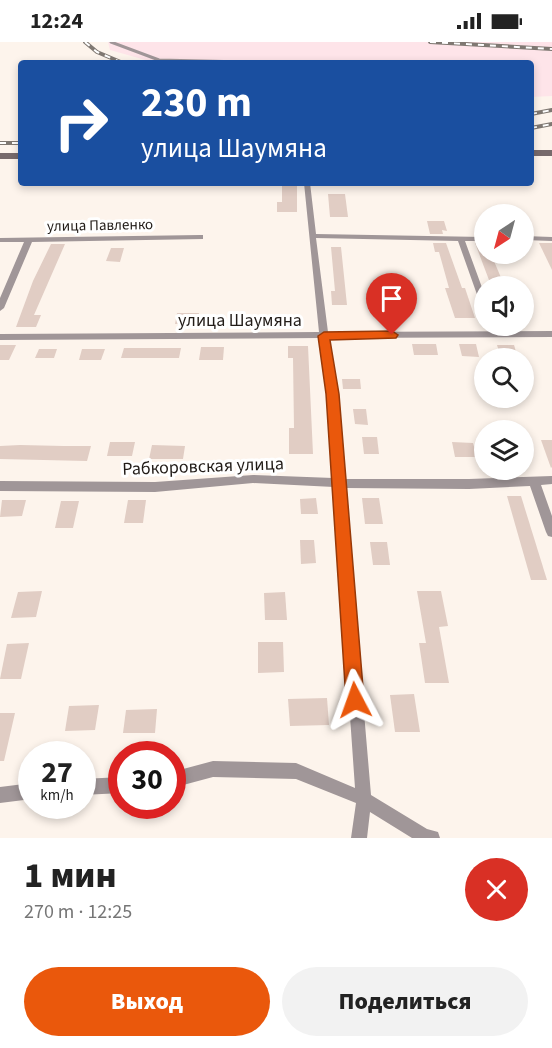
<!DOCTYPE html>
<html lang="ru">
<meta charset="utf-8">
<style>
body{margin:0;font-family:"Source Sans 3",sans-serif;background:#f2f2f2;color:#222;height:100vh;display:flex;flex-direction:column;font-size:22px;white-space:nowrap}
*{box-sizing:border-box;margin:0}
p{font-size:20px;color:#767676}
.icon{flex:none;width:33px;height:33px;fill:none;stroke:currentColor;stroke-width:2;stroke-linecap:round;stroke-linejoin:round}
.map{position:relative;height:796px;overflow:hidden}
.panel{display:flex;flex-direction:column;background:#fff;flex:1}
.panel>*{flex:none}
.hud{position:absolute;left:18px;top:18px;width:516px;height:126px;border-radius:6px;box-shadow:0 3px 9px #0003;background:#1a4fa0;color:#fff;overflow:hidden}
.needle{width:39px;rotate:216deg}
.buttons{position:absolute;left:474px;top:162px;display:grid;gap:12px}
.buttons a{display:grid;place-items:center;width:60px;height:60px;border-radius:50%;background:#fff;box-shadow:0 3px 9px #0003;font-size:30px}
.speed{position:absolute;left:18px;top:699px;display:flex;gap:12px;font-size:30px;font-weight:700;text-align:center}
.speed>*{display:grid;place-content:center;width:78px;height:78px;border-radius:50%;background:#fff;box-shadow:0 3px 9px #0003;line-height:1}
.speed small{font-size:15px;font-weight:400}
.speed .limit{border:9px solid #d22;background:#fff;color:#111}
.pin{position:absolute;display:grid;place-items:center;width:51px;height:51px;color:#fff;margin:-62px -26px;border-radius:50% 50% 50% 0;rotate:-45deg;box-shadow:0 0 6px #0007}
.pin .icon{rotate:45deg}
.me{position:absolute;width:66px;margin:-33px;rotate:356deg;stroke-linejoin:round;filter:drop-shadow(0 0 4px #0008)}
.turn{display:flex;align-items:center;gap:21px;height:126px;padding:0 24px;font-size:27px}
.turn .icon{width:78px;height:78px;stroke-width:2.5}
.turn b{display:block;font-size:42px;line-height:51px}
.round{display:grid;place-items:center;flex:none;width:63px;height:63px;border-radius:32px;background:#f2f2f2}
.headline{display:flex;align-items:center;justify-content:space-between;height:102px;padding:0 24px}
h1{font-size:36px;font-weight:800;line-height:45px}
.cta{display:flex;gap:12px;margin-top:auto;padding:12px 24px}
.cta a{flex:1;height:69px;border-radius:36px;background:#ea580c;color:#fff;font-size:24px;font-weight:800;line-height:69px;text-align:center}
.cta a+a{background:#f2f2f2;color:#222}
.status{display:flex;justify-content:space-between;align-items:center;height:42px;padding:0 30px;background:#fff;direction:ltr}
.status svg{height:16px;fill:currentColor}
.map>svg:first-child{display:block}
.industrial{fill:#fee4e9}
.building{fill:#e1cdc4}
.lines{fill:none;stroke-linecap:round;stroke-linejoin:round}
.lane{stroke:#a09698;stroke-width:3}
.street{fill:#a09698;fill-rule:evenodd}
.secondary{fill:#776a6c;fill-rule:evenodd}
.rail-casing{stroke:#7f7872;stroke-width:4}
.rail{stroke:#fff;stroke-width:2;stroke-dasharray:6;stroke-linecap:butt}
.route{fill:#ea580c;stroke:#983908;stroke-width:1.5}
.labels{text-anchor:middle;stroke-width:6;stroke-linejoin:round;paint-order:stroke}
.far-street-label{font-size:15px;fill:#221c18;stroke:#fff}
.street-label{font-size:18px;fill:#221c18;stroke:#fff}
</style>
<div class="status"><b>12:24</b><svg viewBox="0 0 49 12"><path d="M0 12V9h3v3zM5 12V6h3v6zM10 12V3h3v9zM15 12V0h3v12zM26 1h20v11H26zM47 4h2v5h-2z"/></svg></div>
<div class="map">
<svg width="552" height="796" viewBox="0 0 552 796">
<rect width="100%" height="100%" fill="#fdf4ec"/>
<path class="industrial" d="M 108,0 L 552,0 L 552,54 L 531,55 L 531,21 L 156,21 L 110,8 Z"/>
<g class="building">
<path d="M 282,144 L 297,144 L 297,170 L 277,170 L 277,160 L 282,160 Z"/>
<path d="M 328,152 L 345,152 L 348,175 L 330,175 Z"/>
<path d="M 427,179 L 444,179 L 447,189 L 442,188 L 443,192 L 430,192 Z"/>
<path d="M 433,201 L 446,201 L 462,246 L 465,246 L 475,276 L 455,276 L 445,246 L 449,246 L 439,210 L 435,210 Z"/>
<path d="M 475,201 L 484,201 L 484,212 L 491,212 L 502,238 L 489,238 Z"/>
<path d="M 539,201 L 552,201 L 552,228 Z"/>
<path d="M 51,202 L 65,202 L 34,273 L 41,273 L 36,285 L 16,285 L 33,239 Z"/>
<path d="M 331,205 L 341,205 L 347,263 L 332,263 L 331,249 L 335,249 Z"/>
<path d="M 111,206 L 124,206 L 120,220 L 106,219 Z"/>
<path d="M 177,271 L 199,271 L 197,282 L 175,282 Z"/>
<path d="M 412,302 L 436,302 L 438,313 L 414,313 Z"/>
<path d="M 459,302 L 476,302 L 479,315 L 462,314 Z"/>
<path d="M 0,303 L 16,303 L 9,318 L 0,318 Z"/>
<path d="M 497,303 L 514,303 L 517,313 L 500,313 Z"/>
<path d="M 288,304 L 308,304 L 313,412 L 289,412 L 289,386 L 294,386 L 293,316 L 288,316 Z"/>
<path d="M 201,305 L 224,305 L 223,318 L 199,318 Z"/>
<path d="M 124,306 L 181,306 L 179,316 L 121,316 Z"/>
<path d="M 39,307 L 57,307 L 54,316 L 35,316 Z"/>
<path d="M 82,307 L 105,307 L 101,318 L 79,318 Z"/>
<path d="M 342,337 L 360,337 L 361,347 L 343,347 Z"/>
<path d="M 353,367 L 366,367 L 368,383 L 355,382 Z"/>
<path d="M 362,395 L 377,395 L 379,412 L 364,412 Z"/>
<path d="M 541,398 L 552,398 L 552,425 L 551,426 Z"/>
<path d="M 110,400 L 135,400 L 132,414 L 107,414 Z"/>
<path d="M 452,400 L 473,401 L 477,415 L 455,415 Z"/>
<path d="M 20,403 L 64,404 L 91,404 L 87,419 L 0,417 L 0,404 Z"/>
<path d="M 152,403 L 185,404 L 183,417 L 149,417 Z"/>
<path d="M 507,454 L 521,454 L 547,538 L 531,538 Z"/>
<path d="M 316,456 L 318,472 L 301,472 L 300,457 Z"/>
<path d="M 362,456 L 379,456 L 383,482 L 365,482 Z"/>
<path d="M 2,458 L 26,458 L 22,474 L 0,475 Z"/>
<path d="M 128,458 L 146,458 L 143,481 L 124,481 Z"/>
<path d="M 61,459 L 79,459 L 73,486 L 55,486 Z"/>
<path d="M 300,498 L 314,498 L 316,521 L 301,522 Z"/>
<path d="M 370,500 L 387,500 L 390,523 L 373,523 Z"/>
<path d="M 42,549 L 36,575 L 11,576 L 18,550 Z"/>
<path d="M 417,549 L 441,549 L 448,584 L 439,585 L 449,641 L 425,641 L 419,601 L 426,601 Z"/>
<path d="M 285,550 L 287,578 L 265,578 L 264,551 Z"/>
<path d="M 258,600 L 283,600 L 284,630 L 258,631 Z"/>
<path d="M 29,601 L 21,637 L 0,637 L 7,602 Z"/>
<path d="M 414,652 L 420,690 L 395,690 L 390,653 Z"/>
<path d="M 327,656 L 329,683 L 290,684 L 288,657 Z"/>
<path d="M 99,663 L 95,688 L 65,689 L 69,664 Z"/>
<path d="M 157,667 L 155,691 L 123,691 L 126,668 Z"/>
<path d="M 0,671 L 15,671 L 4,719 L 0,719 Z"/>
</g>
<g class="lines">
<path class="lane" d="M 111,0 L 159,18 L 289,21"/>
<g class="street">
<path d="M 304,141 L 310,141 L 316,192 L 484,195 L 484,199 L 465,199 L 484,251 L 484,264 L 480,261 L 458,199 L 316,196 L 328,290 L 552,289 L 552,295 L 329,296 L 337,352 L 344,437 L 469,437 L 552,434 L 552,442 L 541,443 L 552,474 L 552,495 L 548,494 L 546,490 L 530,444 L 469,447 L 345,446 L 371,753 L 427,787 L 438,790 L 440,796 L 412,796 L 370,770 L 367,796 L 351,796 L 356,761 L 296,737 L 213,735 L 172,746 L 172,730 L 213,719 L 296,721 L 355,746 L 334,445 L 253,441 L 155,450 L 0,449 L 0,439 L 155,440 L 253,433 L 333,436 L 327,352 L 320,296 L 0,298 L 0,292 L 319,290 Z"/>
<path d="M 200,193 L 203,193 L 203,197 L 32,200 L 4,266 L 0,269 L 0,256 L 24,200 L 0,200 L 0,196 Z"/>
<path d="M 524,194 L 552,195 L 552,199 L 524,198 Z"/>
<path d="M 122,735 L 122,751 L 82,753 L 82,737 Z"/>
<path d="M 32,741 L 32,757 L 0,761 L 0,745 Z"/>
</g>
<g class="secondary">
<rect x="531" y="108" width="21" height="6"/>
<rect x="0" y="111" width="21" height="6"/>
</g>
<g class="rail-casing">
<g id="rail">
<path d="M 85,0 L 97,10 L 123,21"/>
<path d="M 430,0 L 552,7"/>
<path d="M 531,72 L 552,68"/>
<path d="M 531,86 L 552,82"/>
<path d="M 0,101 L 21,101"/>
</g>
</g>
<use href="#rail" class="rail"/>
</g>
<path class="route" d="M 392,289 L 398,293 L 396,296 L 330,298 L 339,352 L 364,658 L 362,665 L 355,668 L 348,665 L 346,658 L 326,352 L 318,294 L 324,290 Z"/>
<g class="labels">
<g class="far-street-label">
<text transform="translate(100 183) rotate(-1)" y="5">улица Павленко</text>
</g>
<g class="street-label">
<text x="240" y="284">улица Шаумяна</text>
<text transform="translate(203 424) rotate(-2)" y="6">Рабкоровская улица</text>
</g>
</g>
</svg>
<div class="buttons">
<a><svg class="needle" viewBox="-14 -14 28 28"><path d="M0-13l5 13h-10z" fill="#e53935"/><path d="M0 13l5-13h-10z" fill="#767676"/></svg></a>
<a><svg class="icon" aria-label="sound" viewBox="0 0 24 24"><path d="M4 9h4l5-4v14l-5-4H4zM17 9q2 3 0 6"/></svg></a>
<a><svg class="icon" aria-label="search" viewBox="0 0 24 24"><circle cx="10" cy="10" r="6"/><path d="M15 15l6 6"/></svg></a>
<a><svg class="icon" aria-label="layers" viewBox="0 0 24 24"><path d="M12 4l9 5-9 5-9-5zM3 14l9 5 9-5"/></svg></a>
</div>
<div class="speed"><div>27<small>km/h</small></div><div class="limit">30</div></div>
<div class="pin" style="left:392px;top:293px;background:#d93025"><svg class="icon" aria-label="arrive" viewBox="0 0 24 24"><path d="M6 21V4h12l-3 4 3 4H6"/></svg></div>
<svg class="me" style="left:355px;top:658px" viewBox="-20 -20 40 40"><path d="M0-17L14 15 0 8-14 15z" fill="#ea580c" stroke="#fff" stroke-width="4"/></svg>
<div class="hud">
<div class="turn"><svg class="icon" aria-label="right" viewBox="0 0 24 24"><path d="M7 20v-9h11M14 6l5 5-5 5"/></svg><div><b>230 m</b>улица Шаумяна</div></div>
</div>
</div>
<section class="panel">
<div class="headline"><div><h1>1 мин</h1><p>270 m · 12:25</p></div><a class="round" style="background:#d93025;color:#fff"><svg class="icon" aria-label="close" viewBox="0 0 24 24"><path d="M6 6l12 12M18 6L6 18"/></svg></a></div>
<div class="cta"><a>Выход</a><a>Поделиться</a></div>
</section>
